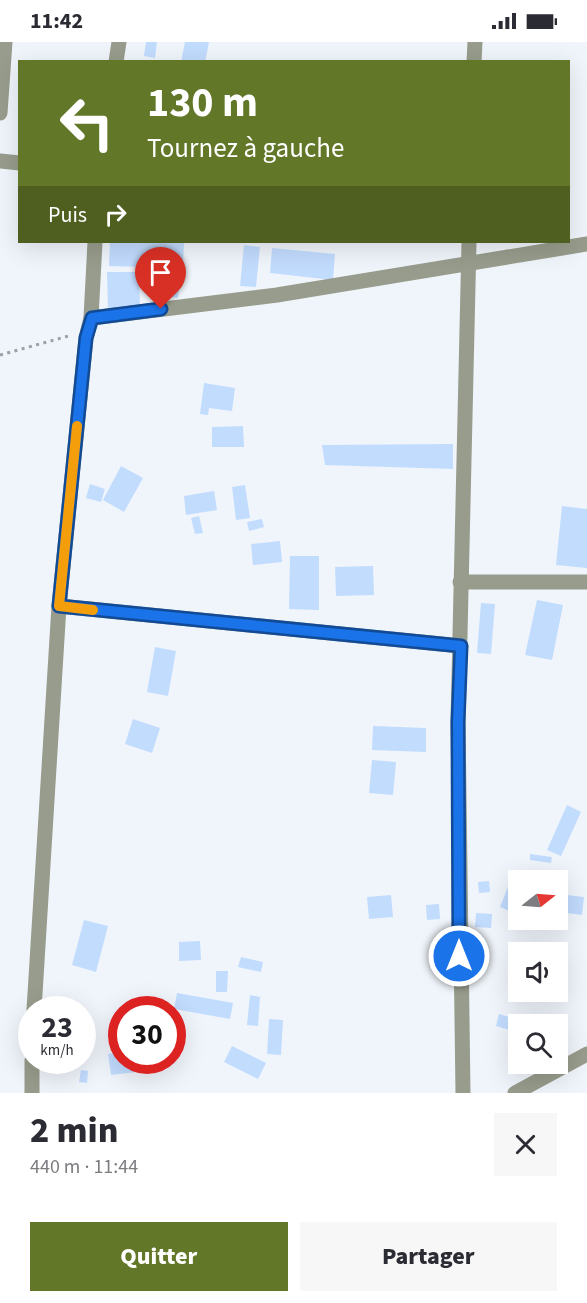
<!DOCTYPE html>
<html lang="fr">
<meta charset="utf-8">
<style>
body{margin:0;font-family:"Source Sans 3",sans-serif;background:#f7f7f7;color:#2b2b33;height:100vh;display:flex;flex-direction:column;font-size:22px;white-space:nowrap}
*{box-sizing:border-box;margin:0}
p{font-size:20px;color:#7c7c81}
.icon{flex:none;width:33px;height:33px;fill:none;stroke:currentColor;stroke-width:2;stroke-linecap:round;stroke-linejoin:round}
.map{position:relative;height:1051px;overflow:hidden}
.drawer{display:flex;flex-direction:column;background:#fff;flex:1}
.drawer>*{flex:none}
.banner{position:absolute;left:18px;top:18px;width:552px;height:183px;border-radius:0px;box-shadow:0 6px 24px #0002;background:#627728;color:#fff;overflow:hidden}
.needle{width:39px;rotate:73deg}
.controls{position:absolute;left:508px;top:828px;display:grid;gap:12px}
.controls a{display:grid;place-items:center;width:60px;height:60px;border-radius:0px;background:#fff;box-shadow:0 6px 24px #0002;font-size:30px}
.speed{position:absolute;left:18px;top:954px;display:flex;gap:12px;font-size:30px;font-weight:700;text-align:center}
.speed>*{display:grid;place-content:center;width:78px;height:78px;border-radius:50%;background:#fff;box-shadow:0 6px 24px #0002;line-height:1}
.speed small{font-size:15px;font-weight:400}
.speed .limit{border:9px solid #d22;background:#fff;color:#111}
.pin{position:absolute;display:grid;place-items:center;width:51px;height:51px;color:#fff;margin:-62px -26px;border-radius:50% 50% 50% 0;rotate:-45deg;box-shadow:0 0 6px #0007}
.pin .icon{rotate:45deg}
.me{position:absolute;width:66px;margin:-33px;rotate:0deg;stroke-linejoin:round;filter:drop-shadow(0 0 4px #0008)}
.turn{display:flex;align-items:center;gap:21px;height:126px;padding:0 30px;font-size:27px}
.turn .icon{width:78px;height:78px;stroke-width:2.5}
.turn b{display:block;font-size:42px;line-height:51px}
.then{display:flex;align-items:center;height:57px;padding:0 30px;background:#0003;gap:12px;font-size:22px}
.round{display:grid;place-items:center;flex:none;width:63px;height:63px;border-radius:0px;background:#f7f7f7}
.overview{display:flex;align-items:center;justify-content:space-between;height:102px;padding:0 30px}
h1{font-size:36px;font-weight:800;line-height:45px}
.cta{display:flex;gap:12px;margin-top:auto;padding:12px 30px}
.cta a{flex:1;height:69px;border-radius:0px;background:#627728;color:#fff;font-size:24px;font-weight:800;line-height:69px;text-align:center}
.cta a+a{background:#f7f7f7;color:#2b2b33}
.status{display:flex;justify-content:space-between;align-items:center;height:42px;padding:0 30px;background:#fff;direction:ltr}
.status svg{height:16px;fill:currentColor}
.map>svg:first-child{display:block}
.building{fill:#c2dcfe}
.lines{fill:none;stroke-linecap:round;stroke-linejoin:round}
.path{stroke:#9aa0a8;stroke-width:3;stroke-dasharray:3 4.5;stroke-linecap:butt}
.minor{stroke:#979c8c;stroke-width:15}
.route-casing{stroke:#114b97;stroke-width:15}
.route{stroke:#1a73e8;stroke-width:10}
.slow{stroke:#f59e0b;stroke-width:10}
</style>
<div class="status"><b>11:42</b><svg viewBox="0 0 49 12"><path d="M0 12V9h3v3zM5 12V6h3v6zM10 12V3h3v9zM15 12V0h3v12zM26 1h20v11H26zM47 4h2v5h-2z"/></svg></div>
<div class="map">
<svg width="587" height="1051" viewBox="0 0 587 1051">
<rect width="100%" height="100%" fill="#f0f5fb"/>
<g class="building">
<path d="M 146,0 L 157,0 L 155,16 L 144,14 Z"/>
<path d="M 185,0 L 209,0 L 205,20 L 181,20 Z"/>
<path d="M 110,200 L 184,200 L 183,226 L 109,224 Z"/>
<path d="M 244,203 L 260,205 L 256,245 L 240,244 Z"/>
<path d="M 272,206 L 335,212 L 333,238 L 270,231 Z"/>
<path d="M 107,230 L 139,230 L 140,266 L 108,267 Z"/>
<path d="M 159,233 L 180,236 L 178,256 L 157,253 Z"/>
<path d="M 204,341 L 235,346 L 232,369 L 209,366 L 208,373 L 200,372 Z"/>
<path d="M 243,384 L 244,405 L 212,405 L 212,385 Z"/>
<path d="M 453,402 L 453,427 L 325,423 L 322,403 Z"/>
<path d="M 121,424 L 143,436 L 124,470 L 103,458 Z"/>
<path d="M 90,442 L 105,447 L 101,460 L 86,456 Z"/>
<path d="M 245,443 L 250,476 L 236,478 L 232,445 Z"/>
<path d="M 214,449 L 217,468 L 186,473 L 184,454 Z"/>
<path d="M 562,464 L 587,467 L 587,526 L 556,523 Z"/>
<path d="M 199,474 L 203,491 L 195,492 L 191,476 Z"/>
<path d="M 262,477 L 264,485 L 249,489 L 247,480 Z"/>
<path d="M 280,499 L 282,520 L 253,523 L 251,502 Z"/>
<path d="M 290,514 L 319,514 L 319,568 L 289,567 Z"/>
<path d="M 373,524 L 374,553 L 336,554 L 335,525 Z"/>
<path d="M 537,558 L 563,563 L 552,618 L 525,613 Z"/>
<path d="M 481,561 L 495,562 L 491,612 L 477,611 Z"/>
<path d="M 155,605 L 176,609 L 168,654 L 147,650 Z"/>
<path d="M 133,677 L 160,686 L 152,711 L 125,702 Z"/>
<path d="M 373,684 L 426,686 L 426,710 L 372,708 Z"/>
<path d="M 372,718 L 396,720 L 393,753 L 369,751 Z"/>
<path d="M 567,763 L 581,770 L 561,814 L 547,808 Z"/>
<path d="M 530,812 L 552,815 L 551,821 L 530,818 Z"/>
<path d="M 489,839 L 490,850 L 479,851 L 478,840 Z"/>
<path d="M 509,842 L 519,846 L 519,859 L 514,871 L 500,865 Z"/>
<path d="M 558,852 L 584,855 L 582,873 L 558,870 Z"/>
<path d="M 391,853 L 393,875 L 369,877 L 367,855 Z"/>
<path d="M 439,862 L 440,877 L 427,878 L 426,863 Z"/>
<path d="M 476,871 L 492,872 L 491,886 L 475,885 Z"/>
<path d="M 84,878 L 108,884 L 96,930 L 72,923 Z"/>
<path d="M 200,899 L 201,918 L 179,919 L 179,900 Z"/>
<path d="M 479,907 L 488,909 L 486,918 L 477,916 Z"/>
<path d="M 241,915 L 263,920 L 261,930 L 238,925 Z"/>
<path d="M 513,918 L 519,919 L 519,941 L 512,941 Z"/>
<path d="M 216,929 L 228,929 L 227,950 L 216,950 Z"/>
<path d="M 177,951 L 233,961 L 230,977 L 174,967 Z"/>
<path d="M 250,953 L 260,955 L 258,984 L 247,983 Z"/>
<path d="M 131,959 L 143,961 L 142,968 L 130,968 Z"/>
<path d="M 499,972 L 532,982 L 519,982 L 519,991 L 496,984 Z"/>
<path d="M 269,977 L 283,978 L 281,1013 L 267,1012 Z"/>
<path d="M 232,1004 L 266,1021 L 258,1037 L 224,1020 Z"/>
<path d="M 122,1010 L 122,1018 L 135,1018 L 136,1030 L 111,1033 L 108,1012 Z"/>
<path d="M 81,1028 L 88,1029 L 87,1041 L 79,1040 Z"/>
</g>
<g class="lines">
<path class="path" d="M 0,313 L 72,293"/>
<g class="minor">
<path d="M 116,20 L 119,0"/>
<path d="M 474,20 L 475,0"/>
<path d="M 0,71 L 5,0"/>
<path d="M 0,119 L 20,121"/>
<path d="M 91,276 L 277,253 L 587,202"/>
<path d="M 460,540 L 587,540"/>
<path d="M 59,564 L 461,604"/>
<path d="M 34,968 L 59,564 L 86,296 L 91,276 L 95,200"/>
<path d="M 32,1051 L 32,1018"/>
<path d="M 463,1051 L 458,680 L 469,200"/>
<path d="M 515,1051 L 587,1012"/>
</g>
</g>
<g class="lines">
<g class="route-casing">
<path id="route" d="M 161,267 L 92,276 L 86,296 L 59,564 L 461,604 L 458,680 L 459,914"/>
</g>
<use href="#route" class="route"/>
<path class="slow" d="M 77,384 L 59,564 L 93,568"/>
</g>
</svg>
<div class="controls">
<a><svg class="needle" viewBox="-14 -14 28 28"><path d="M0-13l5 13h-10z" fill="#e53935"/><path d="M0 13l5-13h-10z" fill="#7c7c81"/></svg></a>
<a><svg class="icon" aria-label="sound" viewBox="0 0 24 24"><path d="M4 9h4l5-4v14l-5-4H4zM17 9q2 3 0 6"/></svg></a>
<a><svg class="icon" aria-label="search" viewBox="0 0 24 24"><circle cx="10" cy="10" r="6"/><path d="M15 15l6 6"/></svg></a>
</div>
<div class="speed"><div>23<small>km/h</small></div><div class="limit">30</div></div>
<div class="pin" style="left:161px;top:267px;background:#d93025"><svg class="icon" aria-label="arrive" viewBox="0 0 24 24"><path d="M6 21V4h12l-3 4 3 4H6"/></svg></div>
<svg class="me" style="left:459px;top:914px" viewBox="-20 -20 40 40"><circle r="17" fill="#1a73e8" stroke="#fff" stroke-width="3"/><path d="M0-11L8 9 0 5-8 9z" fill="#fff"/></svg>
<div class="banner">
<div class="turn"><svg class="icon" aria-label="left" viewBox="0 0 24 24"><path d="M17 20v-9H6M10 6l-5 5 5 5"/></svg><div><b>130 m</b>Tournez à gauche</div></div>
<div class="then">Puis<svg class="icon" aria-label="right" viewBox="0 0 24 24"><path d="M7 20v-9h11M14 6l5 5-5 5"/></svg></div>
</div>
</div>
<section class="drawer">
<div class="overview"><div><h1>2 min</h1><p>440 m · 11:44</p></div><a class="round"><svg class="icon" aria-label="close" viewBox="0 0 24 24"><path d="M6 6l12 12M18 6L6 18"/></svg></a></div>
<div class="cta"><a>Quitter</a><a>Partager</a></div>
</section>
